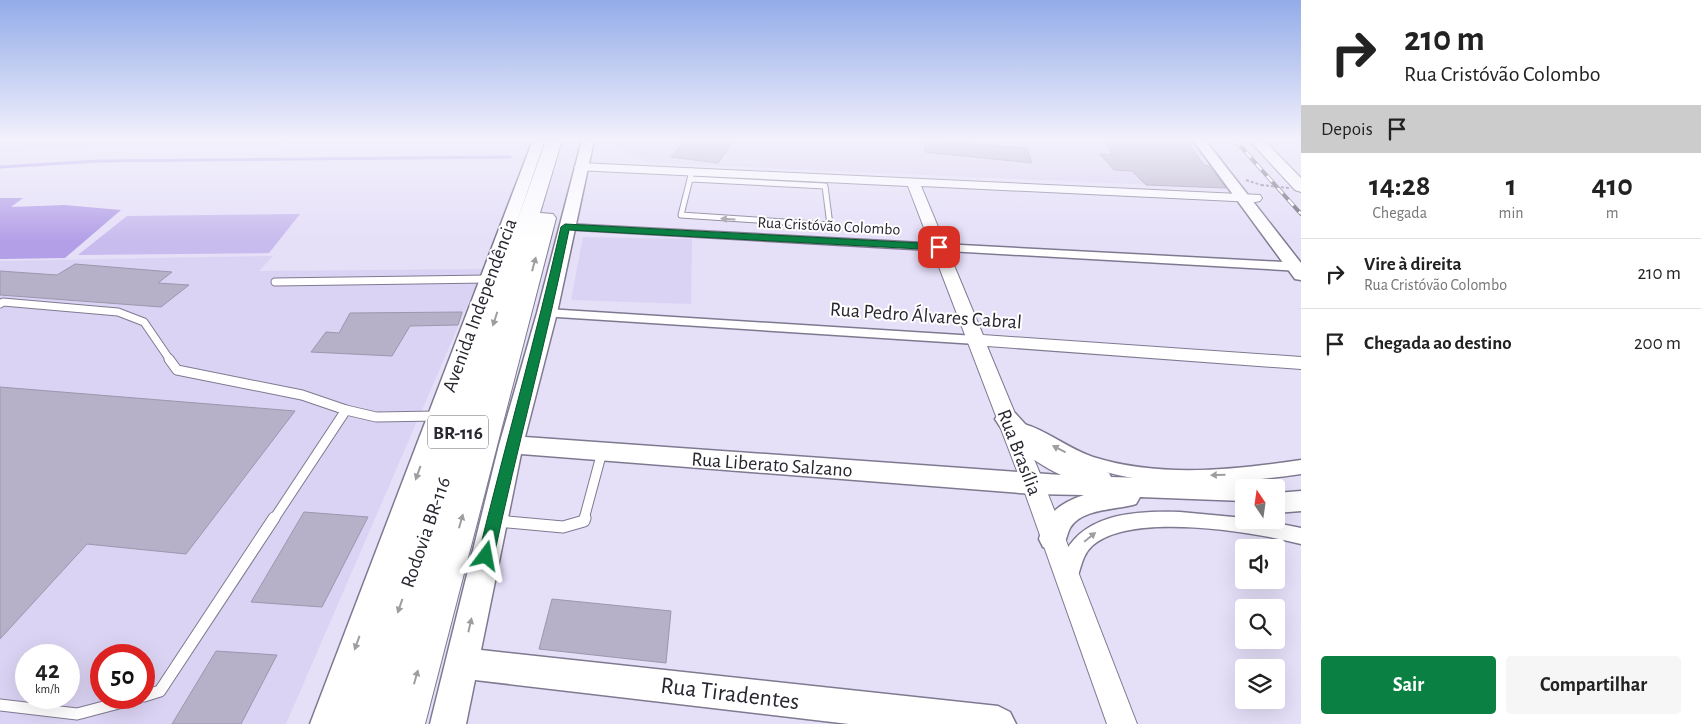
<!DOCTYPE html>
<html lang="pt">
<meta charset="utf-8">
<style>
body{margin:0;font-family:"Alegreya Sans",sans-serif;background:#f6f6f6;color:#222;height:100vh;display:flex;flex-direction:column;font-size:19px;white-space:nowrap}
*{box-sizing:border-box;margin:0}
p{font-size:16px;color:#767676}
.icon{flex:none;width:28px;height:28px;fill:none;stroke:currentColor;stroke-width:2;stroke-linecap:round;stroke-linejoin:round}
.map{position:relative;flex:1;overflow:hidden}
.drawer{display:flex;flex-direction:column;background:#fff;width:400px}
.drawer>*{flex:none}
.hud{background:#fff;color:#222;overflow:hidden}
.needle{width:32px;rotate:347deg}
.fabs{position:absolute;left:1235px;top:479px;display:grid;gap:10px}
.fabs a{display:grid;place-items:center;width:50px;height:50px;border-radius:5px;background:#fff;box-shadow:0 5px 20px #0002;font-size:25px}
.speed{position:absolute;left:15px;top:644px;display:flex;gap:10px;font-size:25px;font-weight:700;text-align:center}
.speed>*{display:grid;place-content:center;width:65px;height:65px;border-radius:50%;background:#fff;box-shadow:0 5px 20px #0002;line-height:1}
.speed small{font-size:12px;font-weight:400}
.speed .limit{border:8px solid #d22;background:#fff;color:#111}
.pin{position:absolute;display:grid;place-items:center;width:42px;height:42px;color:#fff;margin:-21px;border-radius:10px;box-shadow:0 2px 8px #0006}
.me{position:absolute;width:55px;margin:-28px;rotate:13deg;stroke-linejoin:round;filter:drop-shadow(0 0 4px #0008)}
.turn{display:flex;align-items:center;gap:18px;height:105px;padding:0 20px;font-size:22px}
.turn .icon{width:65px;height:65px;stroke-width:2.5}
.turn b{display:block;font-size:35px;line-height:42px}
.then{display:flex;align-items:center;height:48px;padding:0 20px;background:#0003;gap:10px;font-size:19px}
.eta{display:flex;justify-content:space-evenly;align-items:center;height:85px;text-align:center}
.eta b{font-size:30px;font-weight:700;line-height:35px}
.button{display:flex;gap:10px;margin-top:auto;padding:10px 20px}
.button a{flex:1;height:58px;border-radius:5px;background:#0b8043;color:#fff;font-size:20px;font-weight:700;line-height:58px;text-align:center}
.button a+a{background:#f6f6f6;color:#222}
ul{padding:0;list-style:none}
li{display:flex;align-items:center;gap:15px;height:70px;padding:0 20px;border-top:1px solid #e0e0e0}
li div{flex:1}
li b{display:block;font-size:19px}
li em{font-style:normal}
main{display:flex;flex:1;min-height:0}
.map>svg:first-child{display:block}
.built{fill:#dbd3f3;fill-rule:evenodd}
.green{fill:#c8bbee}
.forest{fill:#b39fe7}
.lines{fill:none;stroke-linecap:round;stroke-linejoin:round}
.stream{stroke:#b5a1ea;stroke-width:3}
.building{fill:#b6b0c8;stroke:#9c96ae}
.service-far3-casing{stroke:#7f7990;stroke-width:7}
.service-far2-casing{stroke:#7f7990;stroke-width:9}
.service-far1-casing{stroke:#7f7990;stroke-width:11}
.service-casing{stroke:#7f7990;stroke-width:13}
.minor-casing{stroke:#7f7990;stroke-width:3}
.tertiary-casing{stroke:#7f7990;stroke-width:2}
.secondary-casing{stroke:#7f7990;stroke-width:3}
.primary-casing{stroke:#7f7990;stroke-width:2}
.motorway-casing{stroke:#7f7990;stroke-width:2}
.path{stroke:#878394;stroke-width:2;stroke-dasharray:3 2;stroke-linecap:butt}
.service-far3{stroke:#fff;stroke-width:5}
.service-far2{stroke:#fff;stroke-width:7}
.service-far1{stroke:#fff;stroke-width:9}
.service{stroke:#fff;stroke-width:11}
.minor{fill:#fff;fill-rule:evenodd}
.tertiary{fill:#fff;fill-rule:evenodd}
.secondary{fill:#fff;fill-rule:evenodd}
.primary{fill:#fff;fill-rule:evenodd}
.motorway{fill:#fff;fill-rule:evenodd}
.rail-casing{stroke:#676371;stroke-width:4}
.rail{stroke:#fff;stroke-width:2.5;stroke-dasharray:8;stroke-linecap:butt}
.path-bridge{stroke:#878394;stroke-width:2;stroke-dasharray:3 2;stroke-linecap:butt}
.oneway{fill:#9f9da2}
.route{fill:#0b8043;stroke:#07532c}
.labels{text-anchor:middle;stroke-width:4;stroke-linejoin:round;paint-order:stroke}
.far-street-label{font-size:16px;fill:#292630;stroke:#fff}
.shield{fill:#fff;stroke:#69676e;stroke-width:1}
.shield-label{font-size:19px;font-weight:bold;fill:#292630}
.street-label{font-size:20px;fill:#292630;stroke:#fff}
.near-street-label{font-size:24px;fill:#292630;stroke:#fff}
</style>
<main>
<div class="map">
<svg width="1301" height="724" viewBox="0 0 1301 724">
<rect width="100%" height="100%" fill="#e5dff8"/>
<g class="built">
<path d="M 0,140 L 288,140 L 282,146 L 112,145 L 0,152 Z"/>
<path d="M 604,140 L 1192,140 L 1227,188 L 648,163 Z"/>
<path d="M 583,237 L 692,239 L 691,304 L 571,300 Z"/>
<path d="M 273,256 L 259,271 L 483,269 L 286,724 L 0,724 L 0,261 ZM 26,655 L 69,655 L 69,698 L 26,698 ZM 101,655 L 144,655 L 144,698 L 101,698 Z"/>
</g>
<path class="green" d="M 300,214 L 269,253 L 78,255 L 127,216 Z"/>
<path class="forest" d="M 0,198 L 23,198 L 11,207 L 64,205 L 121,210 L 65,258 L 0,259 Z"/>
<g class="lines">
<path class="stream" d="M 0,167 L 98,161 L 510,157"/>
</g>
<g class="building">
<path d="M 685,140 L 734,140 L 718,163 L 671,157 Z"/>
<path d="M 925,140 L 1027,148 L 1032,163 L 925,152 Z"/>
<path d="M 1104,140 L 1186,140 L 1204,165 L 1209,166 L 1226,188 L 1146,185 L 1132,171 L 1114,170 L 1100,154 L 1112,155 Z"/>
<path d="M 75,264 L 172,272 L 158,283 L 189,285 L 161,307 L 0,295 L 0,271 L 57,275 Z"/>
<path d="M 462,312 L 458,325 L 410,326 L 392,356 L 311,352 L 326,332 L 339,333 L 350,313 Z"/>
<path d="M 0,387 L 295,411 L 186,554 L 87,544 L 0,639 Z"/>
<path d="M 304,512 L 368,517 L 322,607 L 251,602 Z"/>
<path d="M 552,599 L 671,611 L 666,663 L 539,649 Z"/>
<path d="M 216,651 L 277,655 L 241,724 L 172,724 Z"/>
</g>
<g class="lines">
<g class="service-far3-casing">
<path id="service-far3" d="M 691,179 L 825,186 L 830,225 L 681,215 L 692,171"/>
</g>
<g class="service-far2-casing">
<g id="service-far2">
<path d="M 275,282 L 488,279"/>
<path d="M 0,304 L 3,302 L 118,312 L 144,322 L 170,360"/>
</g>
</g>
<g class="service-far1-casing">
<g id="service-far1">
<path d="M 169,359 L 177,370 L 302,395 L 346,410"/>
<path d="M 274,519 L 346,410 L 376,417 L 437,416"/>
<path d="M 584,519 L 602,452"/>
</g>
</g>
<g class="service-casing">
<g id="service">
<path d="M 498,521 L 563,527 L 584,521 L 585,518"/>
<path d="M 144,696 L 160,691 L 274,518"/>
<path d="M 0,705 L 77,714 L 138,698"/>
</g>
</g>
<g class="minor-casing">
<g id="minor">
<path d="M 565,224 L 1301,263 L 1301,271 L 561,229 L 561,225 Z"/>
<path d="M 547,309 L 976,336 L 983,340 L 976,344 L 542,316 L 540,313 Z"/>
<path d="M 1024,424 C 1048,431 1069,449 1093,457 C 1160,478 1233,470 1301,460 L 1301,474 C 1195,489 1112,491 1018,434 L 1016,430 L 1018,426 Z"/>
<path d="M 1180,512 L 1244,518 L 1244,520 L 1261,520 L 1301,528 L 1301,544 C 1254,532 1130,511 1092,546 C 1081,556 1081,571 1075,583 L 1068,586 L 1061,583 L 1058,577 C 1060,569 1061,559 1066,551 C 1088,512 1140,511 1180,512 Z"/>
</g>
</g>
<g class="tertiary-casing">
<path id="tertiary" d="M 580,163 L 1260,195 L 1262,198 L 1260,201 L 1255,202 L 921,186 L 983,335 L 1301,357 L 1301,369 L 987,346 L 1041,476 L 1137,724 L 1107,724 L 1019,476 L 908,186 L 576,170 L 574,167 Z"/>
</g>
<g class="secondary-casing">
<g id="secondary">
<path d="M 533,140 L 545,140 L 346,724 L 310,724 Z"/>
<path d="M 582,140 L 594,140 L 557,313 L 525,437 L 1061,475 C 1034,462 1011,445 995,419 L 999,413 L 1007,411 L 1015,413 L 1035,435 L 1057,451 L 1109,473 L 1111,477 L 1244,481 L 1253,484 L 1255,488 L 1244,488 L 1244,501 L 1140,497 L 1136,504 C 1117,510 1082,508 1070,528 C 1067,534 1066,541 1063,547 L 1053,550 L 1043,547 L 1039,539 C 1045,514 1060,503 1084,495 L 1033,494 L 521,454 L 481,650 L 998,706 L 1010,712 L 1016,724 L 849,724 L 475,680 L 466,724 L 430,724 L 499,445 L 537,313 Z"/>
<path d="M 1193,140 L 1205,140 L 1301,263 L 1301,280 L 1295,279 Z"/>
<path d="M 1301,491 L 1301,511 L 1276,513 L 1276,493 Z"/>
</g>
</g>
<g class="primary-casing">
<path id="primary" d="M 1249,140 L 1264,140 L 1301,178 L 1301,192 L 1295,190 Z"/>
</g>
<g class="motorway-casing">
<path id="motorway" d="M 546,140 L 562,140 L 540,213 L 553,214 L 556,218 L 425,724 L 337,724 Z"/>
</g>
<path class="path" d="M 1246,180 L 1261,185"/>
<use href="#service-far3" class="service-far3"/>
<use href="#service-far2" class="service-far2"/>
<use href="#service-far1" class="service-far1"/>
<use href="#service" class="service"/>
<use href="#minor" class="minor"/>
<use href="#tertiary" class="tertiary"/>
<use href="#secondary" class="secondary"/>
<use href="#primary" class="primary"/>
<use href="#motorway" class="motorway"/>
<g class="rail-casing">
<path id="rail" d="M 1235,140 L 1301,214"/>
</g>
<use href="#rail" class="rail"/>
<path class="path-bridge" d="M 1261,185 L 1289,188"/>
</g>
<defs><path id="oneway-solid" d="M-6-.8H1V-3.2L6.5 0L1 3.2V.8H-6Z" transform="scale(1.25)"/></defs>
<g class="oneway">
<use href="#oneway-solid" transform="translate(728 219) rotate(-176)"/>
<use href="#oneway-solid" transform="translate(534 264) rotate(-75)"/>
<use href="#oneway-solid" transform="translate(495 319) rotate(108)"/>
<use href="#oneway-solid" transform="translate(1059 449) rotate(-153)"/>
<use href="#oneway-solid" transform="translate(418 473) rotate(110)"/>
<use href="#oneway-solid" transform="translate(1218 475) rotate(178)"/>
<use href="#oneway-solid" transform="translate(461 521) rotate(-74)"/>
<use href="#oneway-solid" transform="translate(1090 537) rotate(-39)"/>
<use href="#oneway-solid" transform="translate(400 606) rotate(109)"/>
<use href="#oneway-solid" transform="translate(470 625) rotate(-77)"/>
<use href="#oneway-solid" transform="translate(357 643) rotate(110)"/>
<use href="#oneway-solid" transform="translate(416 677) rotate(-74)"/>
</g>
<linearGradient id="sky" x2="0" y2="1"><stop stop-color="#93ace9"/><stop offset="0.58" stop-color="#f3f1fc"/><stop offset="1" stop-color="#f3f1fc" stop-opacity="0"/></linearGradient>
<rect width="1301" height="241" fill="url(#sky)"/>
<path class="route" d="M 565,224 L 939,244 L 943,247 L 939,250 L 569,230 C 547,339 517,447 494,556 L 491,561 L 486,563 L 481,561 L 478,556 C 505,446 536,337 561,227 Z"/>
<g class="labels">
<g class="far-street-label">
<text transform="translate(829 225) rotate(3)" y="6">Rua Cristóvão Colombo</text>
</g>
<rect class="shield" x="428" y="415.5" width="60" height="33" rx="4"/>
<g class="shield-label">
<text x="458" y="439">BR-116</text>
</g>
<g class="street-label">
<text transform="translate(479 305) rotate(-70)" y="7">Avenida Independência</text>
<text transform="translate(926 315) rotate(4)" y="7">Rua Pedro Álvares Cabral</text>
<text transform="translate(1020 452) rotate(69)" y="7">Rua Brasília</text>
<text transform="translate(772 464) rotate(4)" y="7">Rua Liberato Salzano</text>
<text transform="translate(425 532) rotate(-71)" y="7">Rodovia BR-116</text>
</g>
<g class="near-street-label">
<text transform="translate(730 693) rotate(7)" y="8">Rua Tiradentes</text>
</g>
</g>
</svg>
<div class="fabs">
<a><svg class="needle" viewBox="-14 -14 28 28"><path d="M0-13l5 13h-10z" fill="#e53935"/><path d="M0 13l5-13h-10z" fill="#767676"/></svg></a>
<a><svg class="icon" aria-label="sound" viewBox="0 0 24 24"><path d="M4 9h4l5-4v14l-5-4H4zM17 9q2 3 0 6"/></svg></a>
<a><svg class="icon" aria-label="search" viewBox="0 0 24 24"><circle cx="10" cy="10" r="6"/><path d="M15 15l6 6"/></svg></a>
<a><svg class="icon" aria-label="layers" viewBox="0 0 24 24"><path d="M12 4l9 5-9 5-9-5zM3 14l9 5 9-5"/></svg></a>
</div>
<div class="speed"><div>42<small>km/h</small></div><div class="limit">50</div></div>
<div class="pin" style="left:939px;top:247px;background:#d93025"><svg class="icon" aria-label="arrive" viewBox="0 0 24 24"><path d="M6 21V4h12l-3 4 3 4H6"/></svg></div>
<svg class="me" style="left:486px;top:556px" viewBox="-20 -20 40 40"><path d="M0-17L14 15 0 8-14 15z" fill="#0b8043" stroke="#fff" stroke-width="4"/></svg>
</div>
<section class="drawer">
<div class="hud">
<div class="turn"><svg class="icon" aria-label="right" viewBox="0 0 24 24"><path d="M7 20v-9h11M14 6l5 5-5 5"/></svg><div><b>210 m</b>Rua Cristóvão Colombo</div></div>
<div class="then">Depois<svg class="icon" aria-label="arrive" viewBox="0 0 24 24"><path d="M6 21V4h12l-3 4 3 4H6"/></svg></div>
</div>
<div class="eta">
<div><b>14:28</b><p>Chegada</p></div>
<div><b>1</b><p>min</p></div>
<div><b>410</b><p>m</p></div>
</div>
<ul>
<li><svg class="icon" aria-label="right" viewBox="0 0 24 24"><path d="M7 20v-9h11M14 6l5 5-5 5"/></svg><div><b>Vire à direita</b><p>Rua Cristóvão Colombo</p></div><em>210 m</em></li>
<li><svg class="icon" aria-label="arrive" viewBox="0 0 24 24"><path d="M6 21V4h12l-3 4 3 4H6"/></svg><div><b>Chegada ao destino</b></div><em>200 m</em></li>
</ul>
<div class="button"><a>Sair</a><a>Compartilhar</a></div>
</section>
</main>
